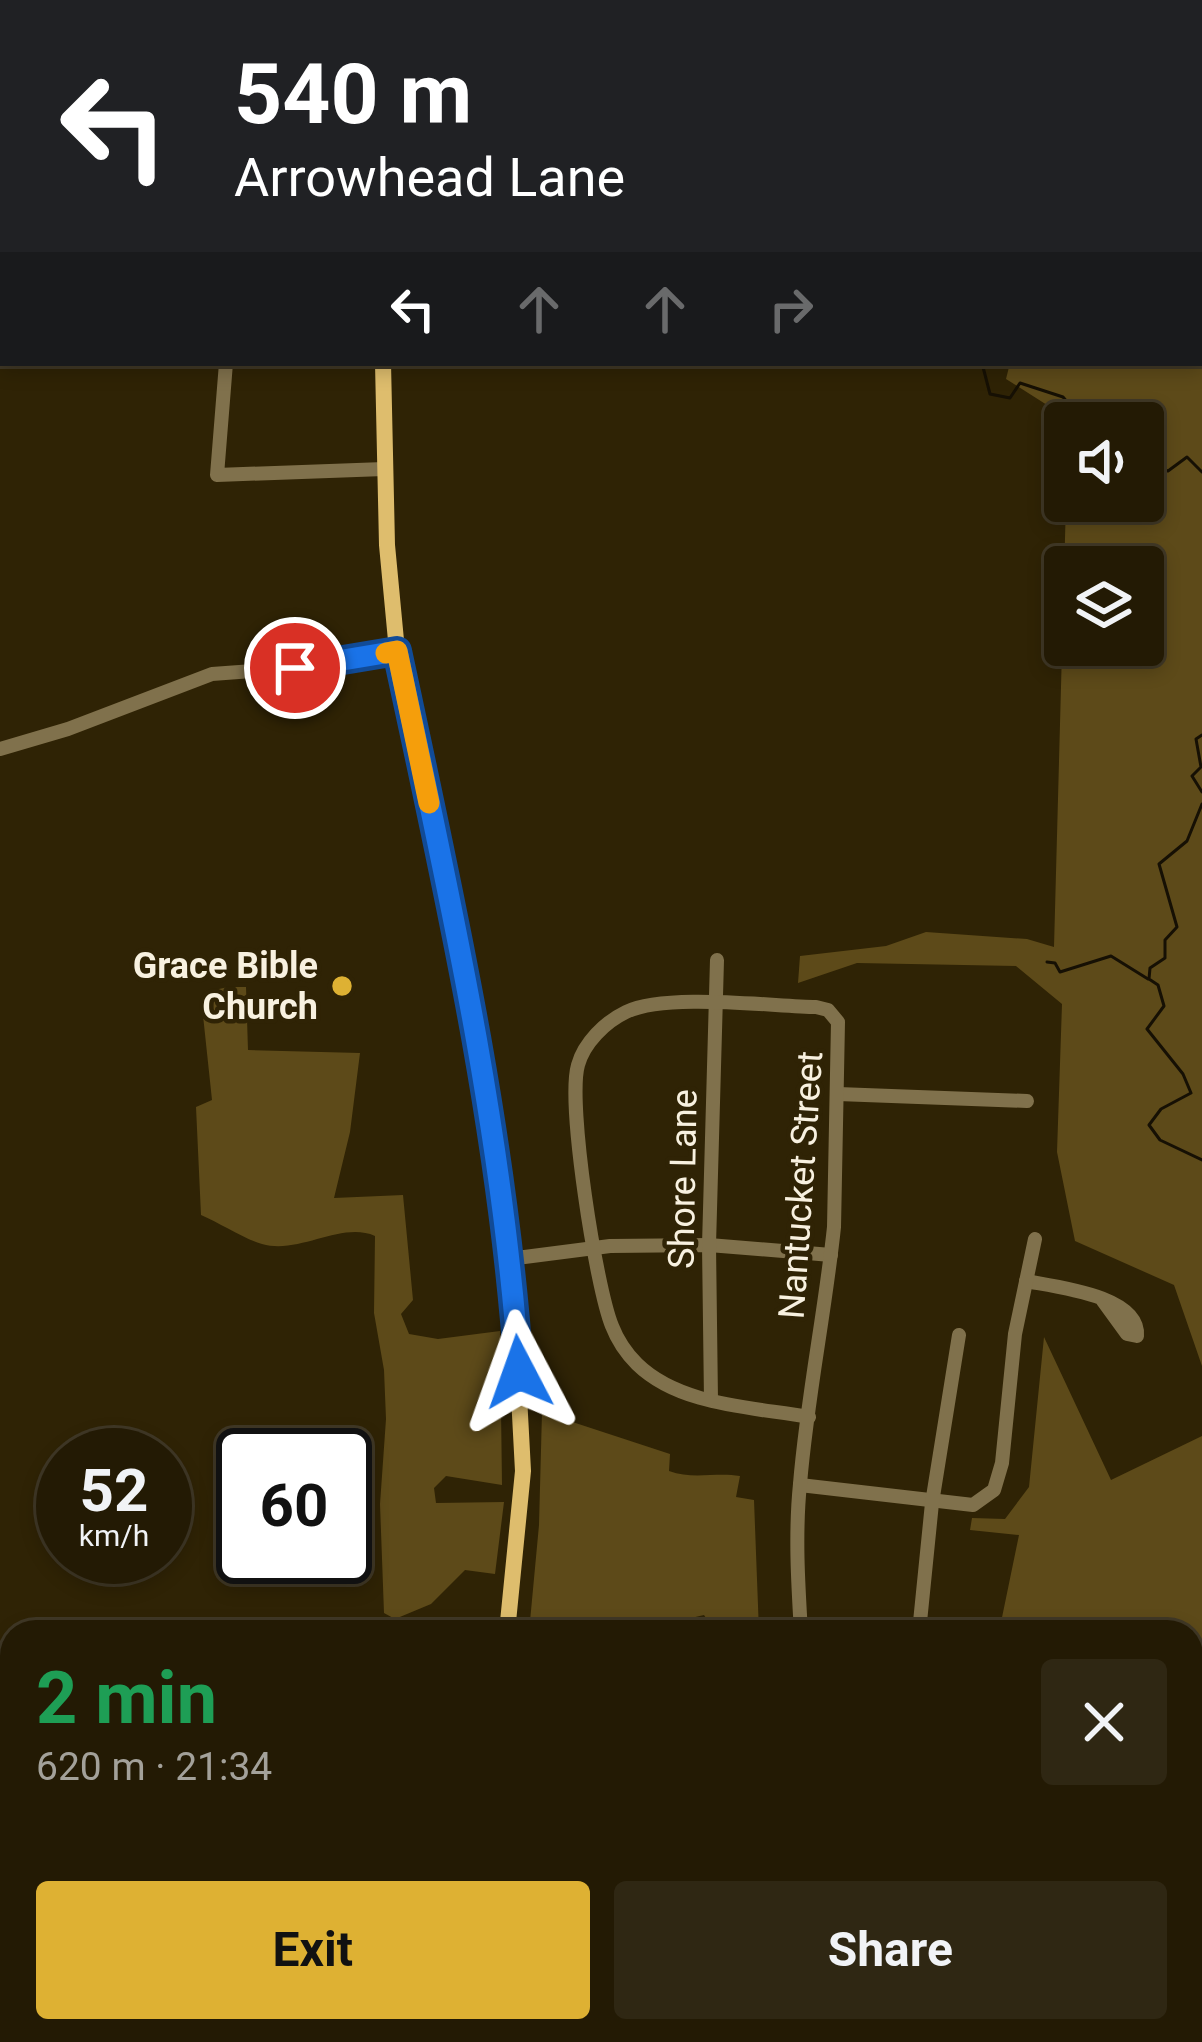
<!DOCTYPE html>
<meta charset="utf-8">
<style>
body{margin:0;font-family:Roboto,sans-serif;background:#2f2713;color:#f1f3f6;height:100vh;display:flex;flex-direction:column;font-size:45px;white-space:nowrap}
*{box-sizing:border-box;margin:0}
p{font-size:39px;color:#a3a19a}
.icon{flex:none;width:66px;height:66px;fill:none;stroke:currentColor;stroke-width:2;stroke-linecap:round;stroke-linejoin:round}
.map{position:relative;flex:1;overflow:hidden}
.panel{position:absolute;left:0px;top:1620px;width:1203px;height:423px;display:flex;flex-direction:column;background:#231a04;border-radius:36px 36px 0 0;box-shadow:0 6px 18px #0003,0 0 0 3px #403826}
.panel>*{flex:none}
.guide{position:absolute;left:0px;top:0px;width:1203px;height:366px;box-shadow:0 6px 18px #0003,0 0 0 3px #403826;background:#202124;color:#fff;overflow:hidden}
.fabs{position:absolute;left:1044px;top:402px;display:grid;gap:24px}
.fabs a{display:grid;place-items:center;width:120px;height:120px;border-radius:12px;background:#231a04;box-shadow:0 6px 18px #0003,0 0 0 3px #403826;font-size:60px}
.speed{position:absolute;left:36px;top:1428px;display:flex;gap:24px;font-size:60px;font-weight:700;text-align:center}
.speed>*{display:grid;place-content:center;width:156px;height:156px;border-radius:50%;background:#231a04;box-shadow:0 6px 18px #0003,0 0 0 3px #403826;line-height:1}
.speed small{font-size:30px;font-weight:400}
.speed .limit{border:6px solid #111;border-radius:18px;background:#fff;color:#111}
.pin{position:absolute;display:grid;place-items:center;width:102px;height:102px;color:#fff;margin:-51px;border:6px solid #fff;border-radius:50%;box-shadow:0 3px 12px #0007}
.me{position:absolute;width:132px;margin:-66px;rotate:356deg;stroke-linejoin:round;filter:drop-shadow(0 0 9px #0008)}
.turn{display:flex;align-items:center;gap:42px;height:252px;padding:0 36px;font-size:54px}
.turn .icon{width:156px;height:156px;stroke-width:2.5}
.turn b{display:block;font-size:84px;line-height:102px}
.lanes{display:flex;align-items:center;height:114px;padding:0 36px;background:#0003;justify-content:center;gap:60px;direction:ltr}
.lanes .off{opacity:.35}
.round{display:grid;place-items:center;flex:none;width:126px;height:126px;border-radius:12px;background:#2f2713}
.head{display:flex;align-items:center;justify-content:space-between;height:204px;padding:0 36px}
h1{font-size:72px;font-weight:700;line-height:90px;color:#1e9e55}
.cta{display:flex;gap:24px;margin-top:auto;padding:24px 36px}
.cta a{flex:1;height:138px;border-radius:12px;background:#deb133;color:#111;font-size:48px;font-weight:700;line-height:138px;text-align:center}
.cta a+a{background:#2f2713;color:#f1f3f6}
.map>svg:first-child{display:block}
.green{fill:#5d4a19;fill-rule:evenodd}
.water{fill:#161004}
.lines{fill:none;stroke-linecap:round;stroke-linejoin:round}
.stream{stroke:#161004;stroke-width:3}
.minor{stroke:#80714c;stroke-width:14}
.major{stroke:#debd6d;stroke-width:16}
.route-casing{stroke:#114b97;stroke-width:30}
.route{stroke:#1a73e8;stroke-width:21}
.slow{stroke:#f59e0b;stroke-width:21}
.poi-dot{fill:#deb133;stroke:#2f2305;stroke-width:4.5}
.labels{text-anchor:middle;stroke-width:9;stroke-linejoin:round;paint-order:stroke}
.poi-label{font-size:36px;font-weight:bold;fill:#f8f1e0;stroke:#2f2305;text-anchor:end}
.street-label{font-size:36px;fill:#f8f1e0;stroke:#2f2305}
</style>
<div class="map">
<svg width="1202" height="2042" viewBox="0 0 1202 2042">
<rect width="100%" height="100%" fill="#2f2305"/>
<g class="green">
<path d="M 787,0 L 1202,0 L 1202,1366 L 1174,1285 L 1075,1241 L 1057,1152 L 1062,1004 L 1016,966 L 857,963 L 798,983 L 800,956 L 886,946 L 926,932 L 1027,939 L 1054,947 L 1066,501 L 1143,501 L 1143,423 L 1069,423 L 1069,419 L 1006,379 L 1010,363 L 1200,363 L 1200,3 ZM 1065,567 L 1143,567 L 1143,645 L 1065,645 Z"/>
<path d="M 228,987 L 246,987 L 248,1050 L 360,1053 L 350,1132 L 334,1198 L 403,1195 L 413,1300 L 401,1314 L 409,1334 L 438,1339 L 500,1331 L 502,1485 L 446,1476 L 434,1488 L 436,1503 L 504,1502 L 495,1574 L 465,1570 L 431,1604 L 395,1619 L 384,1613 L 380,1504 L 386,1419 L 384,1370 L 374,1313 L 375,1236 C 341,1221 299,1255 262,1244 C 242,1238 220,1223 201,1215 L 196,1107 L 212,1100 L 202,1006 L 210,991 Z"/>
<path d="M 1044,1337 L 1111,1480 L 1202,1436 L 1202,1652 L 1191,1651 L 1191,1632 L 999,1632 L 1019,1535 L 970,1530 L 972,1518 L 1005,1519 L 1029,1487 Z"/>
<path d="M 542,1412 L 670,1454 L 669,1471 C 693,1480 715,1472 740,1476 L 736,1497 L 754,1500 L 759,1632 L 715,1632 L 704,1615 L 631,1632 L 529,1632 L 539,1525 Z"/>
</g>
<path class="water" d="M 1202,1779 L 1202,2042 L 1154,2042 L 1155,2031 L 1191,2031 L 1191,1802 Z"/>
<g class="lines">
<g class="stream">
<path d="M 1000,0 L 1001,3"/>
<path d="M 987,363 L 983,367 L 990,394 L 1010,398 L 1020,383 L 1063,397 L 1068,403 L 1091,412 L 1091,423"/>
<path d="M 1143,464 L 1168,471 L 1187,457 L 1202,472"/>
<path d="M 1202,735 L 1196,739 L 1201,767 L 1192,776 L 1202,792"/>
<path d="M 1202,804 L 1187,841 L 1159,864 L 1177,927 L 1165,940 L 1165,958 L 1150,968 L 1149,979 L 1158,985 L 1164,1006 L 1147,1029 L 1183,1074 L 1191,1093 L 1161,1109 L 1149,1125 L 1160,1140 L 1202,1160"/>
<path d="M 1047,962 L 1055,963 L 1060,972 L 1111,956 L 1148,979"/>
</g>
<g class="minor">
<path d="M 681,0 L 682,3"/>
<path d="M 0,62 L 3,63"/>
<path d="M 1200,74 L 1202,72"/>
<path d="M 226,363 L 217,475 L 384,469"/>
<path d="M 0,749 L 68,729 L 212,674 L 295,668 L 397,651"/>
<path d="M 838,1094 L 1027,1101"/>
<path d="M 509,1259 L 610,1246 L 709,1245 L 831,1255"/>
<path d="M 1026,1281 C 1058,1287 1140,1296 1137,1336 L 1127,1334 L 1103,1301"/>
<path d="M 711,1400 L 709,1245 L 717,960"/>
<path d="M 800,1485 L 973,1505 L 994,1490 L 1002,1463 L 1015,1334 L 1035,1239"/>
<path d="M 801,1632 C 798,1583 795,1533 800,1484 C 807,1398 825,1313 834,1227 L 838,1022 L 828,1010 L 816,1007 C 769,1006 666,993 626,1012 C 605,1022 584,1043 578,1065 C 567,1103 596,1287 612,1326 C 617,1339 627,1354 637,1364 C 680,1406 753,1407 809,1417"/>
<path d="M 919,1632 L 932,1503 L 959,1335"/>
<path d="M 646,2042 L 655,2031"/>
<path d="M 787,2042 L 793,2031"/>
</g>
<g class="major">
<path d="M 379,0 L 379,3"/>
<path d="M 383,363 L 387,545 L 397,651 L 481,1076 L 514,1302 L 523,1471 L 507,1632"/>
<path d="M 435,2042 L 437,2031"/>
</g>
</g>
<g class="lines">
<g class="route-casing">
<path id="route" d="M 295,668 L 397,651 C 448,889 503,1130 519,1372"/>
</g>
<use href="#route" class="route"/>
<path class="slow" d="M 386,653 L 397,651 L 429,803"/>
</g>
<circle class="poi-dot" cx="342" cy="986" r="12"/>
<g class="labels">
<g class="poi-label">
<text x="318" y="978">Grace Bible<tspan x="318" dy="41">Church</tspan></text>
</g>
<g class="street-label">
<text transform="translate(682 1179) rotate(-89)" y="13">Shore Lane</text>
<text transform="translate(800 1185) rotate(-86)" y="13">Nantucket Street</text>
</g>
</g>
</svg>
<div class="fabs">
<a><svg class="icon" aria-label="sound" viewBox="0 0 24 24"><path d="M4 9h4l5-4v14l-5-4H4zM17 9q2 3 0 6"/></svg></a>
<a><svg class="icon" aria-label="layers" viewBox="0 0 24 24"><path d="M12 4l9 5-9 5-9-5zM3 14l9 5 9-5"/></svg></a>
</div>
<div class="speed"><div>52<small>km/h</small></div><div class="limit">60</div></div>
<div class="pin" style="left:295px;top:668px;background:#d93025"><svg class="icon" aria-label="arrive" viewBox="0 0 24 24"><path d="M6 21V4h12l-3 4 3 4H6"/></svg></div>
<svg class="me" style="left:519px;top:1372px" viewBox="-20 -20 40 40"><path d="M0-17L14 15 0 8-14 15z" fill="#1a73e8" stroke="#fff" stroke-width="4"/></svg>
<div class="guide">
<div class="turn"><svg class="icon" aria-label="left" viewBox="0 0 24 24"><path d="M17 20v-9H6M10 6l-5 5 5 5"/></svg><div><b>540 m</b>Arrowhead Lane</div></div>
<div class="lanes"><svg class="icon" aria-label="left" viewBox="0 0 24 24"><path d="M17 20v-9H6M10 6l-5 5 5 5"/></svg><svg class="icon off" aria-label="ahead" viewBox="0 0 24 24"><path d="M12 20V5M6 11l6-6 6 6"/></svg><svg class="icon off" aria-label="ahead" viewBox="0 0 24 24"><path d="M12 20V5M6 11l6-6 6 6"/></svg><svg class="icon off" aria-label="right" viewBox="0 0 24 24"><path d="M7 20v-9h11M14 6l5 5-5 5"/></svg></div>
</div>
<section class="panel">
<div class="head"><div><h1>2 min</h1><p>620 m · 21:34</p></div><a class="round"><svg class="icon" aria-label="close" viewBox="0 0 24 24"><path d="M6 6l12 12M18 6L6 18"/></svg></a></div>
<div class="cta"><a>Exit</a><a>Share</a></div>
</section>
</div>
